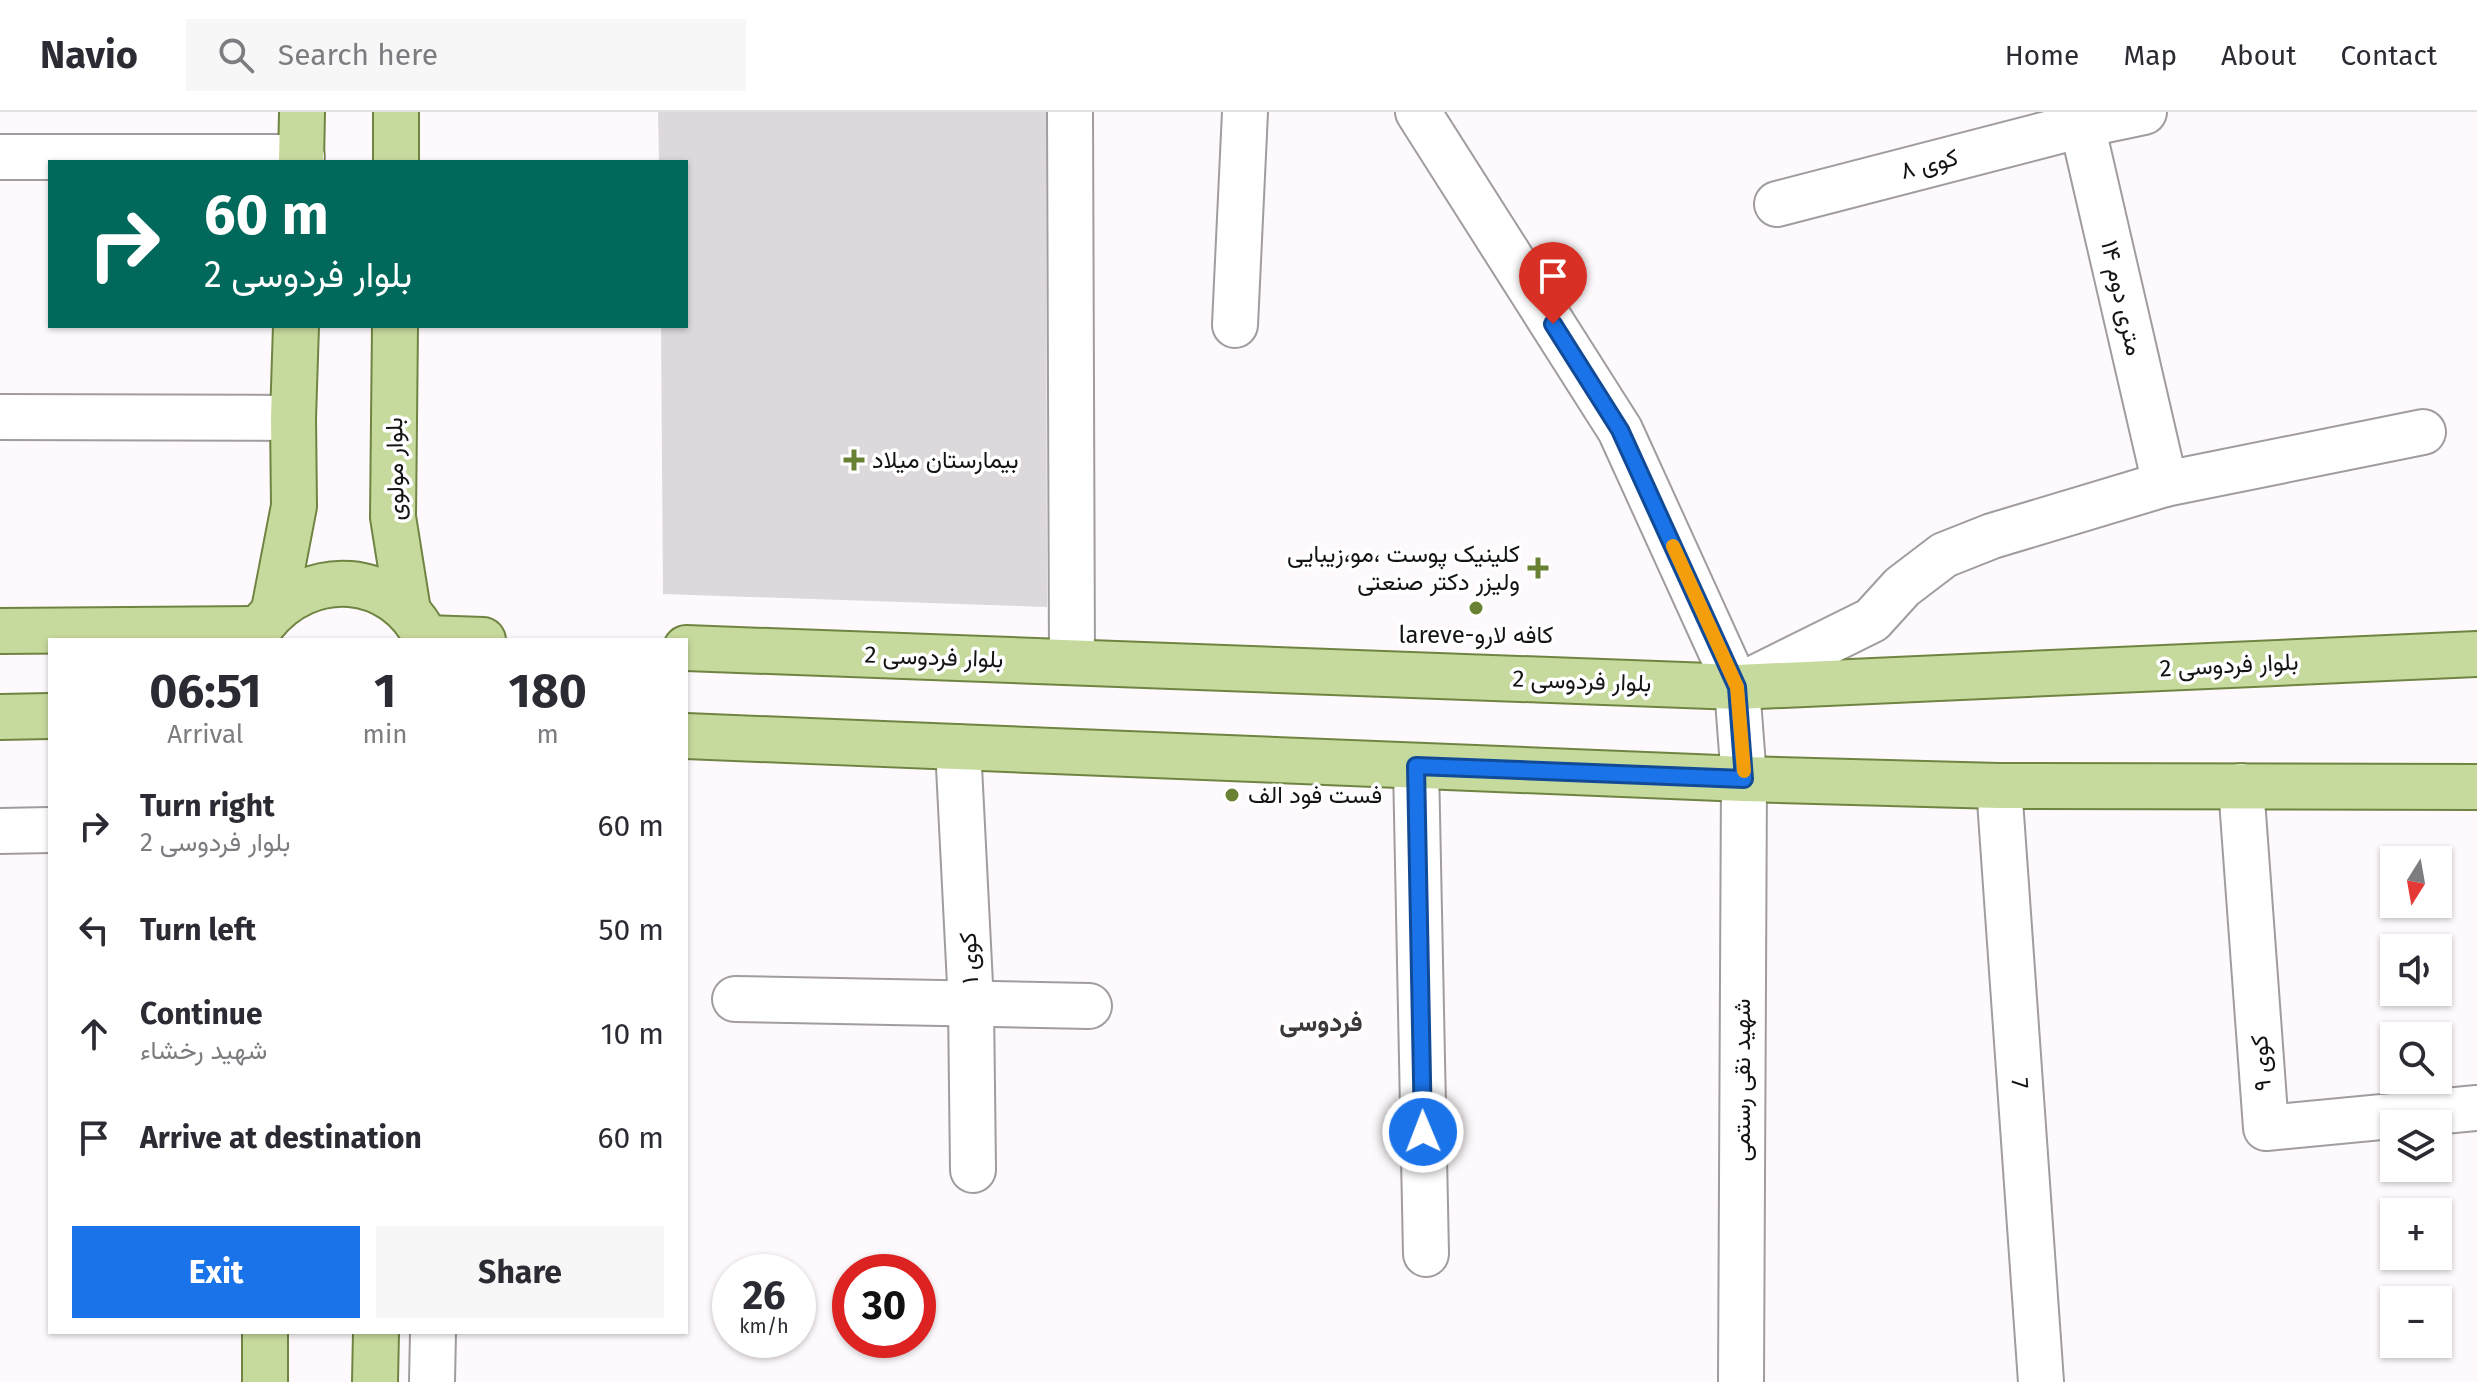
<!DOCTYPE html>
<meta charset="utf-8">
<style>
body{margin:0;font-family:"Fira Sans",Vazirmatn,sans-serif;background:#f7f7f7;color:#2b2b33;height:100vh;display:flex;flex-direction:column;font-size:30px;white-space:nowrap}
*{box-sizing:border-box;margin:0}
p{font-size:26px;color:#7c7c81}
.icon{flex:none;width:44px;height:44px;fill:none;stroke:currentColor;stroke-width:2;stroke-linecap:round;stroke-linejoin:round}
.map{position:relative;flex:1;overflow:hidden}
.drawer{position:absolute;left:48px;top:526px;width:640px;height:696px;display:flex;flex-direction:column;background:#fff;border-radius:0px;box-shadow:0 2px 6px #0004}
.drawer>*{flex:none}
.hud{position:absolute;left:48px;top:48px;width:640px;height:168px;border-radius:0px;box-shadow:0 2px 6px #0004;background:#00695c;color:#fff;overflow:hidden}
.needle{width:52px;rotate:191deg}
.buttons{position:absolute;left:2380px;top:734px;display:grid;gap:16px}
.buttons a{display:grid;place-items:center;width:72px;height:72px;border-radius:0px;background:#fff;box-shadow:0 2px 6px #0004;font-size:40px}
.speed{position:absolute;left:712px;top:1142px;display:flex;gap:16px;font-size:40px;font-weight:700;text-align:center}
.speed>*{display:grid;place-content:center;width:104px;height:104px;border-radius:50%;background:#fff;box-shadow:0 2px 6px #0004;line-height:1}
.speed small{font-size:20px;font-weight:400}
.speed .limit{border:12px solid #d22;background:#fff;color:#111}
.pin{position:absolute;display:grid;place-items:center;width:68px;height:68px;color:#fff;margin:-82px -34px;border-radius:50% 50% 50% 0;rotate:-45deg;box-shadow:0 0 8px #0007}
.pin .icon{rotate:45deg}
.me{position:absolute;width:88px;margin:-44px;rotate:359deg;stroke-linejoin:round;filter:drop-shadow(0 0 6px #0008)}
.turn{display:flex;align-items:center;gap:28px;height:168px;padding:0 24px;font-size:36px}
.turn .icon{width:104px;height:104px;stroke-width:2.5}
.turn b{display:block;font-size:56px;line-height:68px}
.eta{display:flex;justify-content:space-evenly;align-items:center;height:136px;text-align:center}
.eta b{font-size:48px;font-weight:700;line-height:56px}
.action{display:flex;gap:16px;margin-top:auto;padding:16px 24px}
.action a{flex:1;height:92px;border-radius:0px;background:#1a73e8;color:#fff;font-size:32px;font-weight:700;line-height:92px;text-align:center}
.action a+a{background:#f7f7f7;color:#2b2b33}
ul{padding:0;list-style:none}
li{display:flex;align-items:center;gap:24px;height:104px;padding:0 24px}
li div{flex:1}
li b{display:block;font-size:30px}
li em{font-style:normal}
header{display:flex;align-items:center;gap:48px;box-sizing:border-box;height:112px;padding:0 40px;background:#fff;border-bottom:2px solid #e1e1e2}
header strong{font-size:38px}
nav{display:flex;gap:44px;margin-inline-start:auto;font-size:28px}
.search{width:560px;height:72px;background:#f7f7f7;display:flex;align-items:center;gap:20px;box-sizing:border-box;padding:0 28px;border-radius:0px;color:#7c7c81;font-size:30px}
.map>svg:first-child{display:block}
.building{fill:#ddd8db}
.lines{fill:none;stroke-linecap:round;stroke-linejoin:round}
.minor-casing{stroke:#a19c9f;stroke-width:48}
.major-casing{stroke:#708442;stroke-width:48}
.minor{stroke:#fff;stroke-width:44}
.major{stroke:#c7da9d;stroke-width:44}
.route-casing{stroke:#114b97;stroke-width:20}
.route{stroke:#1a73e8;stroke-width:14}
.slow{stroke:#f59e0b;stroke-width:14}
.poi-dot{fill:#698133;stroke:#fff;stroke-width:3}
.labels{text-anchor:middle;stroke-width:7;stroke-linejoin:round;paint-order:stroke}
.street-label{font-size:24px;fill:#151415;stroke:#fff}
.poi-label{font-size:24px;fill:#151415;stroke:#fff;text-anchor:start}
.neighbourhood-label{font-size:26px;font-weight:bold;fill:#3c383a;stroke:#fff}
</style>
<header>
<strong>Navio</strong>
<div class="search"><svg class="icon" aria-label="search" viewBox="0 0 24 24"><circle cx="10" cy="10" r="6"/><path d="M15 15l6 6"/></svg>Search here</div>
<nav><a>Home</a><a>Map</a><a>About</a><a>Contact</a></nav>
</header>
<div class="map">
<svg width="2477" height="1270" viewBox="0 0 2477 1270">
<rect width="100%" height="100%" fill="#fef9fc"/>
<path class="building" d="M 658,0 L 1046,0 L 1047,495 L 663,482 L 661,214 L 686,214 L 686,50 L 659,50 Z"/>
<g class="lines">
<g class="minor-casing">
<g id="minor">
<path d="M 1070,0 L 1072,550"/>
<path d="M 1418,0 L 1620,318 L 1737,575 L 1744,667 L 1741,1270"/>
<path d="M 2079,0 L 2165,372"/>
<path d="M 0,45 L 302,45"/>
<path d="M 1777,92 L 2082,13 L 2144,0"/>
<path d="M 1235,213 L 1245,0"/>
<path d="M 0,305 L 293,306"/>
<path d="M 1737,575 L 1872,508 L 1902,475 L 1944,443 L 1992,424 L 2165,372 L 2423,320"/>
<path d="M 958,635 L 971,892 L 973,1058"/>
<path d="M 1416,654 L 1426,1142"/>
<path id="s1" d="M 1999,674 L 2041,1270"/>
<path d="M 2241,674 L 2266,1016 L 2477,996"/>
<path d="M 0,719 L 50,718"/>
<path d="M 735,887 L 1089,894"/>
<path d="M 432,1270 L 433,1220"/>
</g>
</g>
<g class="major-casing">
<g id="major">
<path d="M 301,50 L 302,0"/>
<path d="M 396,50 L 396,0"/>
<path d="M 395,214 L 393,405 L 408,499"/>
<path d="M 274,498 L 294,394 L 293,306 L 296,214"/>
<path d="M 263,512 C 309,454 394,458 427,528"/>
<path d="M 0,519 L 259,517"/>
<path d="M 426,526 L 483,528"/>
<path d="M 686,536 L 1737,575 L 2477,542"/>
<path d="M 0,605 L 50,604"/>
<path d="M 686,624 L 1744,667 L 1999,674 L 2477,675"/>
<path d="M 265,1270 L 265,1220"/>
<path d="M 375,1270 L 376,1220"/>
</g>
</g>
<use href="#minor" class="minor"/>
<use href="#major" class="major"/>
</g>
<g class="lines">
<g class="route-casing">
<path id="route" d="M 1423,1020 L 1416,654 L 1744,667 L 1737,575 L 1620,318 L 1553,212"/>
</g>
<use href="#route" class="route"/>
<path class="slow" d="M 1673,434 L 1737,575 L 1744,659"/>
</g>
<g class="poi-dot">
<path d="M850 336h8v8h8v8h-8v8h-8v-8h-8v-8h8z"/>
<path d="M1534 444h8v8h8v8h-8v8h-8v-8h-8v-8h8z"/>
<circle cx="1476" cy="496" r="8"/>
<circle cx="1232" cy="683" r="8"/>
</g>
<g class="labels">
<g class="street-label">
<text transform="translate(1929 52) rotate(-15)" y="8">کوی ۸</text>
<text transform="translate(2122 186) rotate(77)" y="8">۱۴ متری دوم</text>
<text transform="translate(395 357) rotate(-91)" y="8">بلوار مولوی</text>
<text transform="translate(934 545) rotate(2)" y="8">بلوار فردوسی 2</text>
<text transform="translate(2229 553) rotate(-3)" y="8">بلوار فردوسی 2</text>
<text transform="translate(1582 569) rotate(2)" y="8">بلوار فردوسی 2</text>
<text transform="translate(969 846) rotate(-93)" y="8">کوی ۱</text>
<text transform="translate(2261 951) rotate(-94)" y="8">کوی ۹</text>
<text transform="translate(1742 968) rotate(-90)" y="8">شهید نقی رستمی</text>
<text dy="8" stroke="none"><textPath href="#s1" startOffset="298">7</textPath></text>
</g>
<g class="poi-label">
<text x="872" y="356">بیمارستان میلاد</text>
<text x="1520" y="450" text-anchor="end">کلینیک پوست ،مو،زیبایی<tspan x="1520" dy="28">ولیزر دکتر صنعتی</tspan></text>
<text x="1476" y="531" text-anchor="middle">lareve-کافه لارو</text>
<text x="1248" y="691">فست فود الف</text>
</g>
<g class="neighbourhood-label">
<text x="1321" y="919">فردوسی</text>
</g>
</g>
</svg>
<div class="buttons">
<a><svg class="needle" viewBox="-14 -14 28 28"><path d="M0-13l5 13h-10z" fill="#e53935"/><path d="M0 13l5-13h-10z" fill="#7c7c81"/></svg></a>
<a><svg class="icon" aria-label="sound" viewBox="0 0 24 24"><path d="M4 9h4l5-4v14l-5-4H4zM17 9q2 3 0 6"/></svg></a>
<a><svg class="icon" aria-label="search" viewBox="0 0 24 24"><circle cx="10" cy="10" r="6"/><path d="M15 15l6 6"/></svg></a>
<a><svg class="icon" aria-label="layers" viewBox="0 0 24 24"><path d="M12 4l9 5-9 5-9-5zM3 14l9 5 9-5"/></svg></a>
<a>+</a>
<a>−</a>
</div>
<div class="speed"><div>26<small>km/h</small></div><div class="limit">30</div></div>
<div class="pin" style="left:1553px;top:212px;background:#d93025"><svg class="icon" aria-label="arrive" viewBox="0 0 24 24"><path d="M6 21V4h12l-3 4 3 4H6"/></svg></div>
<svg class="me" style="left:1423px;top:1020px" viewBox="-20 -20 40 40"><circle r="17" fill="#1a73e8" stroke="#fff" stroke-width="3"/><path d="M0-11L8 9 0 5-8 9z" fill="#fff"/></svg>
<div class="hud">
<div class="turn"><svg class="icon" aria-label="right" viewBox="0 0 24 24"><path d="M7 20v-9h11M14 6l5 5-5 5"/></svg><div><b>60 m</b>بلوار فردوسی 2</div></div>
</div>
<section class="drawer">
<div class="eta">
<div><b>06:51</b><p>Arrival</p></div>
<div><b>1</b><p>min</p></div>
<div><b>180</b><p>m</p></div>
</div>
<ul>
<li><svg class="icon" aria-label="right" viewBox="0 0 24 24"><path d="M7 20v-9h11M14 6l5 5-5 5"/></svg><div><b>Turn right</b><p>بلوار فردوسی 2</p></div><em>60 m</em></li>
<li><svg class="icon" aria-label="left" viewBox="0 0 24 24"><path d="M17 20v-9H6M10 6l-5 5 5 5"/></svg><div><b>Turn left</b></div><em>50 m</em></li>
<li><svg class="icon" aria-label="ahead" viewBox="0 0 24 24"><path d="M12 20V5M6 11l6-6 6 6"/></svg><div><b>Continue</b><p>شهید رخشاء</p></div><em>10 m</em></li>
<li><svg class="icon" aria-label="arrive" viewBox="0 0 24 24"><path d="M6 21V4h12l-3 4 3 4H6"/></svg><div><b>Arrive at destination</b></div><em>60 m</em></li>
</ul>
<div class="action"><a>Exit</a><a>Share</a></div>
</section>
</div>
